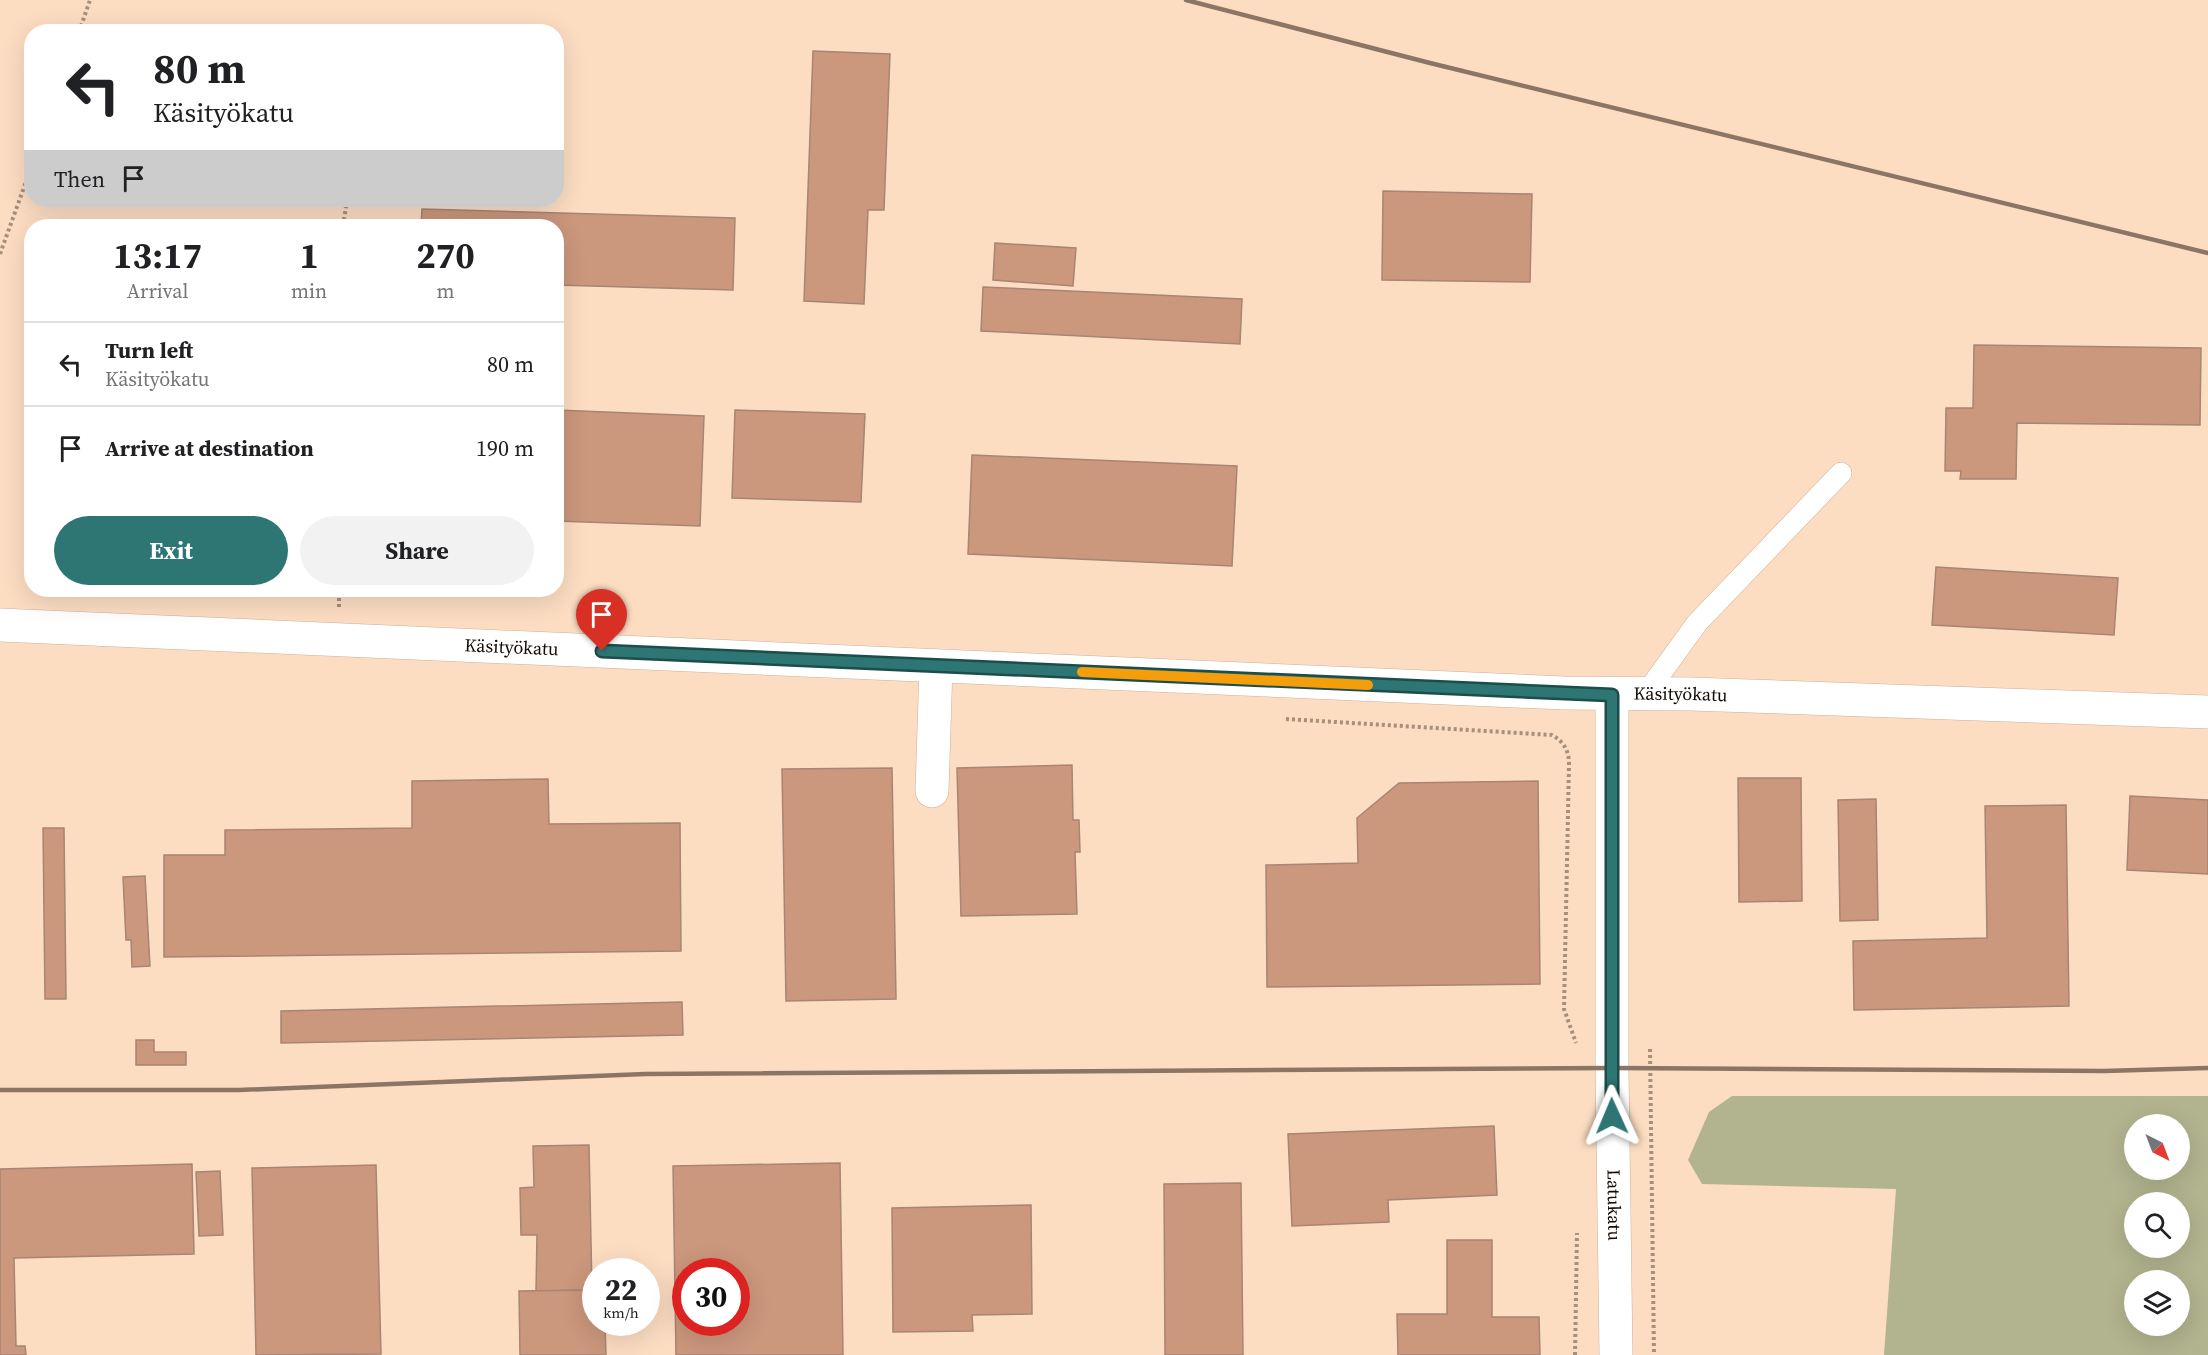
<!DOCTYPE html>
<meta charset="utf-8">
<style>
body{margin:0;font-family:"Source Serif 4",serif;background:#f2f2f2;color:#202124;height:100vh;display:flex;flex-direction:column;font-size:22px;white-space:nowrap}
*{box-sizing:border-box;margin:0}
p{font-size:20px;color:#757577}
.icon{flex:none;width:33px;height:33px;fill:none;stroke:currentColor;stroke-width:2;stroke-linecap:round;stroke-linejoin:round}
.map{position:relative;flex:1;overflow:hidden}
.panel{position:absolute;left:24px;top:219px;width:540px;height:378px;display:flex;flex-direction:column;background:#fff;border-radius:24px;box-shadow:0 6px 24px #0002}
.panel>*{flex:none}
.guide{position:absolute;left:24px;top:24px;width:540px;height:183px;border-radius:24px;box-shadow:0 6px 24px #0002;background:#fff;color:#202124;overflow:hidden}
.needle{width:39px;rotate:138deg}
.buttons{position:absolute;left:2124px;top:1114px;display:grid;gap:12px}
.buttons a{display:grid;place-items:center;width:66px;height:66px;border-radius:50%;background:#fff;box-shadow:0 6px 24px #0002;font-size:30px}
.speed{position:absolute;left:582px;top:1258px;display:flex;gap:12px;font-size:30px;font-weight:700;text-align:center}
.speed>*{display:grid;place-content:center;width:78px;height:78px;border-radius:50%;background:#fff;box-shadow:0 6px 24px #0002;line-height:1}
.speed small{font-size:15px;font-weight:400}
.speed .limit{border:9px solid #d22;background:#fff;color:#111}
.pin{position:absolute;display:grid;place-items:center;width:51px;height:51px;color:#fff;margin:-62px -26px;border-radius:50% 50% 50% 0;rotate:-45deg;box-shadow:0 0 6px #0007}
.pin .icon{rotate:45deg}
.me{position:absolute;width:66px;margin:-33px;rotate:359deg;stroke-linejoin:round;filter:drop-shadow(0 0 4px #0008)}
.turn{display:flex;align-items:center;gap:21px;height:126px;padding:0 30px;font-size:27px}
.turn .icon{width:78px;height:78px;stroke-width:2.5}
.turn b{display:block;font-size:42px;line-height:51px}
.then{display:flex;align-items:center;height:57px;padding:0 30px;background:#0003;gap:12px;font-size:22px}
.eta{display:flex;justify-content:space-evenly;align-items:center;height:102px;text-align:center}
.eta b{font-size:36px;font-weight:700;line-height:42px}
.cta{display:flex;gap:12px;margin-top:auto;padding:12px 30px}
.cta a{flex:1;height:69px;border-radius:36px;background:#2d7674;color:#fff;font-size:24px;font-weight:700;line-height:69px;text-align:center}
.cta a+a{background:#f2f2f2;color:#202124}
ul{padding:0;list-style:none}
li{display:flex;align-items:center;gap:18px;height:84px;padding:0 30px;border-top:2px solid #e0e0e0}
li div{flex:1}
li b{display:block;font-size:22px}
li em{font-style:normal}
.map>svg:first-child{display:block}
.green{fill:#b1b48e;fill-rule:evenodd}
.building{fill:#cb977d;stroke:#a88574;stroke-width:1.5;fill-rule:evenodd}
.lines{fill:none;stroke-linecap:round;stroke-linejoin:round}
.service-casing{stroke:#ceb096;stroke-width:22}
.minor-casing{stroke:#ceb096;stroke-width:34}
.path{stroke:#a68f7b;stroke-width:4;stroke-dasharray:3 3;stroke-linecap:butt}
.service{stroke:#fff;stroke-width:21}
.minor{stroke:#fff;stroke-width:33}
.rail{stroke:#8b7665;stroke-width:4.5}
.route-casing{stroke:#1d4d4b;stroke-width:15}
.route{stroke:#2d7674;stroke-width:10}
.slow{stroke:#f59e0b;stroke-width:10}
.labels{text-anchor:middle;stroke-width:5;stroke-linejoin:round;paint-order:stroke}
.street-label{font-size:18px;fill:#140a03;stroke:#fcddc2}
</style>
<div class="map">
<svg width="2208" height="1355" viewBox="0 0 2208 1355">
<rect width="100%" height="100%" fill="#fcddc2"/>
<path class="green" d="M 1732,1096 L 2208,1096 L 2208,1355 L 1884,1355 L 1896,1189 L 1702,1184 L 1688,1160 L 1709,1112 ZM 2134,1125 L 2180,1125 L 2180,1170 L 2134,1170 ZM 2134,1203 L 2180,1203 L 2180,1248 L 2134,1248 ZM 2134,1281 L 2180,1281 L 2180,1326 L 2134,1326 Z"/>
<g class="building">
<path d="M 813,51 L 890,54 L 884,210 L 868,210 L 864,304 L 804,301 Z"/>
<path d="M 1383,191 L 1532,194 L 1530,282 L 1382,280 Z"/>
<path d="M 422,209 L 735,218 L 733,290 L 556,285 L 556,226 L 421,226 Z"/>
<path d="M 995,243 L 1076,248 L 1073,286 L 993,280 Z"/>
<path d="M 983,287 L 1242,299 L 1240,344 L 981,331 Z"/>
<path d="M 1974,345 L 2201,348 L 2200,425 L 2017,423 L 2016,479 L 1960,479 L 1961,471 L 1945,471 L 1946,408 L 1973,408 Z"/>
<path d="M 556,410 L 704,416 L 700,526 L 556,521 Z"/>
<path d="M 735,410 L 865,414 L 861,502 L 732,498 Z"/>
<path d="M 972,455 L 1237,466 L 1232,566 L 968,554 Z"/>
<path d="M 1936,567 L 2118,578 L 2114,635 L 1932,625 Z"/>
<path d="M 1072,765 L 1073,820 L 1079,820 L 1080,852 L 1075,852 L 1077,914 L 961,916 L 957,768 Z"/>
<path d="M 892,768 L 896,999 L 786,1001 L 782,769 Z"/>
<path d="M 1738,778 L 1801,778 L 1802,901 L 1739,902 Z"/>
<path d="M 548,779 L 549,824 L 680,823 L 681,951 L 164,957 L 164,855 L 225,855 L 225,830 L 412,828 L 412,781 Z"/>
<path d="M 1538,781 L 1540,984 L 1267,987 L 1266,865 L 1358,863 L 1357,818 L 1399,783 Z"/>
<path d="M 2130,796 L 2208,800 L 2208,874 L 2127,870 Z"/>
<path d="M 1876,799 L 1878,920 L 1840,921 L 1838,800 Z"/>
<path d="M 2066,805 L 2069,1006 L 1854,1010 L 1853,941 L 1987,938 L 1985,806 Z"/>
<path d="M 43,828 L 64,828 L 66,999 L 45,999 Z"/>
<path d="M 145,876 L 150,966 L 132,967 L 131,940 L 126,940 L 123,877 Z"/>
<path d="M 682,1002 L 683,1035 L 281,1043 L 281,1011 Z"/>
<path d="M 136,1040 L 154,1040 L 154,1052 L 186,1052 L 186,1065 L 136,1065 Z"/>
<path d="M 1494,1126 L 1497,1195 L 1388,1200 L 1389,1222 L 1292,1226 L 1288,1134 Z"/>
<path d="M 589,1145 L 592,1290 L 536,1291 L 537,1235 L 521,1235 L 520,1188 L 534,1187 L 533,1146 Z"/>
<path d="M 840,1163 L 843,1355 L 676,1355 L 673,1166 ZM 686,1272 L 736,1272 L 736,1323 L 686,1323 Z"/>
<path d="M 192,1164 L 194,1254 L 14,1258 L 16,1346 L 25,1346 L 26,1355 L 0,1355 L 0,1169 Z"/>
<path d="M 376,1165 L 381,1354 L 256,1355 L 252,1168 Z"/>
<path d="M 220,1171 L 223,1235 L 199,1236 L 196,1172 Z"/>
<path d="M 1241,1183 L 1243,1355 L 1165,1355 L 1164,1184 Z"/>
<path d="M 1031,1205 L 1032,1314 L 972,1315 L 973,1331 L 893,1332 L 892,1208 Z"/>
<path d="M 1447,1240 L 1492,1240 L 1492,1317 L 1539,1317 L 1540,1355 L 1398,1355 L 1397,1314 L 1447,1314 Z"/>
<path d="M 592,1290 L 596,1290 L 596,1323 L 605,1323 L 606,1355 L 520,1355 L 519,1291 Z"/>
</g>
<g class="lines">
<g class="service-casing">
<path id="service" d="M 1645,695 L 1697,623 L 1841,473"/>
</g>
<g class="minor-casing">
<g id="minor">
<path id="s1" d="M 0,625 L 1563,693 L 1691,694 L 2208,712"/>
<path id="s2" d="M 1612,695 L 1612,1068 L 1616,1355"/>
<path d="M 932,791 L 936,666"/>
</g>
</g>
<g class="path">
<path d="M 79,32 L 90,0"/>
<path d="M 343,226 L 347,200"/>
<path d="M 0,254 L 32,165"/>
<path d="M 339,607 L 339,590"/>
<path d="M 1286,719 L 1552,735 C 1563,741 1569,750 1569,764 L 1564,1009 L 1576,1043"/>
<path d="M 1650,1049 L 1654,1355"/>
<path d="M 1575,1355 L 1577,1233"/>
</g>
<use href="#service" class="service"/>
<use href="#minor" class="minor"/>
<g class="rail">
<path d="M 1186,0 L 1430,63 L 2208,253"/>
<path d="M 0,1090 L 239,1090 L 645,1074 L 1612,1068 L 2104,1071 L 2208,1068"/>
</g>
</g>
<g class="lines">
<g class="route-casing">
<path id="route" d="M 602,651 L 1612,695 L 1612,1116"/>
</g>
<use href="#route" class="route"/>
<path class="slow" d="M 1082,672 L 1368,685"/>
</g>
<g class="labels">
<g class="street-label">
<text dy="6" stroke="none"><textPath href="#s1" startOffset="512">Käsityökatu</textPath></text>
<text dy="6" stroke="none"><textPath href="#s1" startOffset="1682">Käsityökatu</textPath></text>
<text dy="6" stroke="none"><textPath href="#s2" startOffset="510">Latukatu</textPath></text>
</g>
</g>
</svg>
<div class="buttons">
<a><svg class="needle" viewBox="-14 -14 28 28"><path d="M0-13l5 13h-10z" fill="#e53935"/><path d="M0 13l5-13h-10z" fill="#757577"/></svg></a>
<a><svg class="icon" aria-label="search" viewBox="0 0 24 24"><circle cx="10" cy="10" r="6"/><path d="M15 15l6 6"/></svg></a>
<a><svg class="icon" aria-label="layers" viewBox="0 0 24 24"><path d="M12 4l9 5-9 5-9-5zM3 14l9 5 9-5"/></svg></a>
</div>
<div class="speed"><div>22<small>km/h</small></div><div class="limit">30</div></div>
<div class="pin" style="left:602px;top:651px;background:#d93025"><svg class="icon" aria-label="arrive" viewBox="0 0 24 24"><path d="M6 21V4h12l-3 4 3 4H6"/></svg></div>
<svg class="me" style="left:1612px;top:1116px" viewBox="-20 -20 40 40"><path d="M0-17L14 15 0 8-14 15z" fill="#2d7674" stroke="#fff" stroke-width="4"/></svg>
<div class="guide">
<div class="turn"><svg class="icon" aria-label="left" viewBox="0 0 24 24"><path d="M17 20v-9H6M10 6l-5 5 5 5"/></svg><div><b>80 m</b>Käsityökatu</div></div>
<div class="then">Then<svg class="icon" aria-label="arrive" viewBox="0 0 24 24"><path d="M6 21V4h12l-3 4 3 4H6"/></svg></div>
</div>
<section class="panel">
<div class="eta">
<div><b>13:17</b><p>Arrival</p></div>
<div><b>1</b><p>min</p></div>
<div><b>270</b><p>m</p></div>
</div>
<ul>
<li><svg class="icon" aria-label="left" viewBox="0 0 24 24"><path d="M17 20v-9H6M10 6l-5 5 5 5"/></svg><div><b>Turn left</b><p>Käsityökatu</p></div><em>80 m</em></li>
<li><svg class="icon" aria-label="arrive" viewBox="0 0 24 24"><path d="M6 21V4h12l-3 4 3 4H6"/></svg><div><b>Arrive at destination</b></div><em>190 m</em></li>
</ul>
<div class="cta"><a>Exit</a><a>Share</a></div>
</section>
</div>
